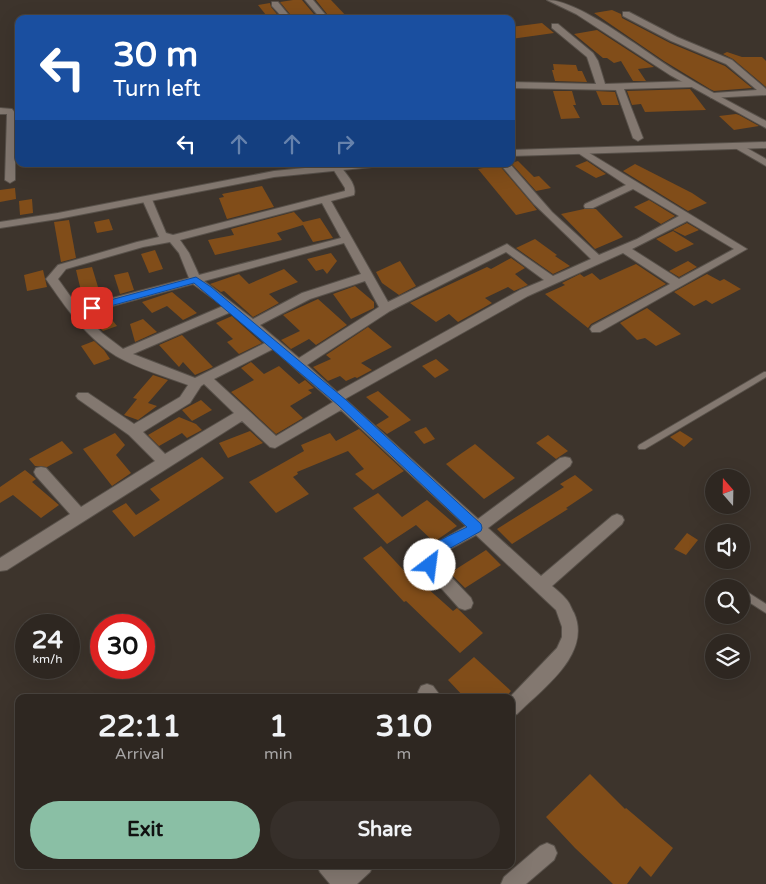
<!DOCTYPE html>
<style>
body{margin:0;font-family:"Varela Round",sans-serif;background:#362f2a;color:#f1f3f6;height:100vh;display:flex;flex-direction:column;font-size:19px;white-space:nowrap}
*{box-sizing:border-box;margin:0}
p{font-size:16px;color:#a7a5a5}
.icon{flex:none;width:28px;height:28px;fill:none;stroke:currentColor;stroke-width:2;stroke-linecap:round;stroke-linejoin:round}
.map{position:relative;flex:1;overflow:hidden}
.panel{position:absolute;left:15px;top:694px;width:500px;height:175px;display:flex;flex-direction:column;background:#2e2721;border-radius:10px;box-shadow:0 5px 20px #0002,0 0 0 1px #49443f}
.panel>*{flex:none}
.hud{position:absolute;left:15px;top:15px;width:500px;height:152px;border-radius:10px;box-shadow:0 5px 20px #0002,0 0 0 1px #49443f;background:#1a4fa0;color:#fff;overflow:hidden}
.needle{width:32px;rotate:340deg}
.controls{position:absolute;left:705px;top:469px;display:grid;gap:10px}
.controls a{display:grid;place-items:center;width:45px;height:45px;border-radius:50%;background:#2e2721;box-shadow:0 5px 20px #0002,0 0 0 1px #49443f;font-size:25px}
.speed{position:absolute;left:15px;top:614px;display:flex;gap:10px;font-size:25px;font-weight:700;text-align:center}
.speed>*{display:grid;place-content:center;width:65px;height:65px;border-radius:50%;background:#2e2721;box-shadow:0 5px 20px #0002,0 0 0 1px #49443f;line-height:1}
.speed small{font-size:12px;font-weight:400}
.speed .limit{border:8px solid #d22;background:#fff;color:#111}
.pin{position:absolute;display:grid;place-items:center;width:42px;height:42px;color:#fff;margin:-21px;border-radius:10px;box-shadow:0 2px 8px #0006}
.me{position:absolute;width:55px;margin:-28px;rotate:30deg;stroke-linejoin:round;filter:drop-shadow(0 0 4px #0008)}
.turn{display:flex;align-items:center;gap:18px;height:105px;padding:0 15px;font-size:22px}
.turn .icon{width:65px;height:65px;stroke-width:2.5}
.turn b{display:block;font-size:35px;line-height:42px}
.lanes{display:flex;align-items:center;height:48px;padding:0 15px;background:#0003;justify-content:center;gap:25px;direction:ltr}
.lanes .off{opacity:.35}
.eta{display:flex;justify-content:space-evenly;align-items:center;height:85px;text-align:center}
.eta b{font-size:30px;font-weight:700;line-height:35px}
.button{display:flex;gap:10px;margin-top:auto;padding:10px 15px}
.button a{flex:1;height:58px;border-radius:30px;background:#8abfa5;color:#111;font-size:20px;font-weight:700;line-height:58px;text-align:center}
.button a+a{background:#362f2a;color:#f1f3f6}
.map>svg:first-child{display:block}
.building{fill:#814d19}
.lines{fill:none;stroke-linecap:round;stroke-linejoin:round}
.service-casing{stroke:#58514a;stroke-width:2}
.minor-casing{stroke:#58514a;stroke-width:2}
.tertiary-casing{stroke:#58514a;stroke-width:2}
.service{fill:#837870;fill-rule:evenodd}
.minor{fill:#837870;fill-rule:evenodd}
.tertiary{fill:#837870;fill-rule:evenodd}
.route{fill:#1a73e8;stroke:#114b97}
</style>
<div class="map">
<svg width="766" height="884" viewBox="0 0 766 884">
<rect width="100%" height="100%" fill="#3d342c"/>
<g class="building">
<path d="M 293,0 L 302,0 L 318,19 L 294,19 L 280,2 Z"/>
<path d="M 316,0 L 331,0 L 349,19 L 331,19 Z"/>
<path d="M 270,3 L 271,7 L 281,19 L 275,19 L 274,14 L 266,15 L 258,5 Z"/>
<path d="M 612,10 L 621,14 L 622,18 L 670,43 L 725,66 L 752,88 L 714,91 L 710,89 L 664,61 L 594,13 Z"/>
<path d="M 542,23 L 554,33 L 511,39 L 511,27 Z"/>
<path d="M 597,30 L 654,67 L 638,69 L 646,81 L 633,81 L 621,61 L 614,63 L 607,58 L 603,58 L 574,34 Z"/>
<path d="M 727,52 L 742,57 L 762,57 L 766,61 L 766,87 L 733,59 L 723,54 Z"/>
<path d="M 553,64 L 576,65 L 578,71 L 582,71 L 587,82 L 555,81 L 552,70 L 554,70 Z"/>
<path d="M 690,89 L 706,110 L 645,112 L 641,104 L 632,105 L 627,91 Z"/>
<path d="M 553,91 L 572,91 L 576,105 L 573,105 L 580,118 L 561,119 Z"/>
<path d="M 596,91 L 615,92 L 619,105 L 602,105 Z"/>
<path d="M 736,114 L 739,115 L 759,126 L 734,130 L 719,116 Z"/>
<path d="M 518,161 L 534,177 L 539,176 L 551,188 L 536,191 L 511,163 Z"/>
<path d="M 587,161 L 606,174 L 596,178 L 575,166 Z"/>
<path d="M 635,164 L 692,193 L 707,203 L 688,211 L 623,171 Z"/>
<path d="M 499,165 L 533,205 L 537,210 L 516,215 L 478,169 Z"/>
<path d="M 262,186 L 274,207 L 227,219 L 219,198 L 224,197 L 222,194 Z"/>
<path d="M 15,188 L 16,199 L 0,202 L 0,190 Z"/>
<path d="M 32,199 L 33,213 L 20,215 L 19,201 Z"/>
<path d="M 649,200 L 675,216 L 661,224 L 634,207 Z"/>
<path d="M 584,209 L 596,209 L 623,237 L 595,249 L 561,214 Z"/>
<path d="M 294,212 L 303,222 L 320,218 L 333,238 L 313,242 L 303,225 L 277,233 L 282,240 L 215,255 L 208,240 L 234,235 L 231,229 Z"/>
<path d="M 109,219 L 113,230 L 97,233 L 94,222 Z"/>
<path d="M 69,220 L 76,258 L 61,262 L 54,222 Z"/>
<path d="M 687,223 L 699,230 L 685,236 L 673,230 Z"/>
<path d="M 673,231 L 694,244 L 676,252 L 656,239 Z"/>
<path d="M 535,239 L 557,255 L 555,256 L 570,266 L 553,274 L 516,248 Z"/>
<path d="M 155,250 L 163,269 L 149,273 L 141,254 Z"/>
<path d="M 331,253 L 337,261 L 327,274 L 323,269 L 316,271 L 307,259 Z"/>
<path d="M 511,258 L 525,268 L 515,274 L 528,285 L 514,291 L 508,287 L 485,298 L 492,303 L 458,322 L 449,314 L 436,322 L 410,303 L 487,267 L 491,269 Z"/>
<path d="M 400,261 L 416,286 L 399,295 L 382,283 L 376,272 Z"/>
<path d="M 688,261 L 697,267 L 679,277 L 669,271 Z"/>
<path d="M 636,264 L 666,284 L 591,324 L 588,328 L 545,294 L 565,285 L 562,283 L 580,274 L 584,277 L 592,273 L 600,280 Z"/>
<path d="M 92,267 L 98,287 L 94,288 L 98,299 L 86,303 L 81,291 L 76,270 Z"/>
<path d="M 284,269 L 298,282 L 269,294 L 279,303 L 253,317 L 224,291 L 221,292 L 210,284 L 239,274 L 249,284 Z"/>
<path d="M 43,270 L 47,287 L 27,291 L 24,275 Z"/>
<path d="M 128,272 L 134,290 L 120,294 L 114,275 Z"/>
<path d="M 707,274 L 720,281 L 724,279 L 741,289 L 712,304 L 706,300 L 694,306 L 674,292 Z"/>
<path d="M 355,286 L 374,302 L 374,308 L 351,319 L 333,294 Z"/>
<path d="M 172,292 L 197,313 L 183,320 L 167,306 L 152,313 L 142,302 Z"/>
<path d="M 318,299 L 347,325 L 316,345 L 309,339 L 291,349 L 281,340 L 300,331 L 283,315 Z"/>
<path d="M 647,308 L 681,334 L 656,346 L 645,338 L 637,340 L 620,323 Z"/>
<path d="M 104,310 L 117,326 L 103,331 L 87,316 Z"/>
<path d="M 232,316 L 235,319 L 262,343 L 239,354 L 227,342 L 233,339 L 216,323 Z"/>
<path d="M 143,319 L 157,332 L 135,342 L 130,324 Z"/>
<path d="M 368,327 L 392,347 L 361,363 L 372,370 L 357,378 L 355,377 L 346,381 L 340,376 L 328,381 L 313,367 L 331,359 L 326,355 Z"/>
<path d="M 182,335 L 213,367 L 195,375 L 183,362 L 179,367 L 159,345 Z"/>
<path d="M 94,341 L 104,350 L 110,359 L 94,365 L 81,346 Z"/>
<path d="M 436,359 L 449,370 L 435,378 L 422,366 Z"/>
<path d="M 251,362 L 264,374 L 279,366 L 299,384 L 305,380 L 314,388 L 308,390 L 312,393 L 290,406 L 303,418 L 276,434 L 231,392 L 254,380 L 241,368 Z"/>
<path d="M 153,375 L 168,380 L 148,403 L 157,406 L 138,420 L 124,415 L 137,399 L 133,398 Z"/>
<path d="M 378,391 L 411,420 L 387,434 L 376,425 L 389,417 L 366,397 Z"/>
<path d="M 201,400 L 212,410 L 192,421 L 182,410 Z"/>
<path d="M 179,417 L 196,424 L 202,430 L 187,438 L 182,433 L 159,446 L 148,435 Z"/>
<path d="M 426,427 L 435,439 L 424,444 L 414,432 Z"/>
<path d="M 359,429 L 404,471 L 373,490 L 355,474 L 364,469 L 348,451 L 297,472 L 298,474 L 293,477 L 309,494 L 276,513 L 249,482 L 304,451 L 301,445 L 330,433 L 336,441 Z"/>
<path d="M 250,431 L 263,443 L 228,458 L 219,443 Z"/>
<path d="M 680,431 L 693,439 L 684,447 L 670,437 Z"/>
<path d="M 115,433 L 125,445 L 116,455 L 131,473 L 112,486 L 83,449 Z"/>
<path d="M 548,435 L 568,451 L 556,459 L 536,443 Z"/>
<path d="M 62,441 L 73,453 L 47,467 L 35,466 L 29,459 Z"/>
<path d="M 475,444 L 515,478 L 484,499 L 446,464 Z"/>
<path d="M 202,457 L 224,478 L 134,537 L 112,511 L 126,503 L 136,515 L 160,500 L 150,489 Z"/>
<path d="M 25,470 L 36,479 L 32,482 L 59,505 L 41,518 L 13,495 L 0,503 L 0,487 Z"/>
<path d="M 575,475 L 593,490 L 566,508 L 568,509 L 512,544 L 497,529 L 564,487 L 560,484 Z"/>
<path d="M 378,493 L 402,517 L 427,500 L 457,526 L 434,542 L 416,525 L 387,544 L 353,508 Z"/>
<path d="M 687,533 L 698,540 L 686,555 L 674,549 Z"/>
<path d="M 381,546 L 409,576 L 421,568 L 433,582 L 426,587 L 453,611 L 457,608 L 483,633 L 460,653 L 406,601 L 404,602 L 363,558 Z"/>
<path d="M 486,550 L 501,565 L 465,588 L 450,573 Z"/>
<path d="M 474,657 L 511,691 L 505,698 L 465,698 L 448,680 Z"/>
<path d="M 590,774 L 625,809 L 626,808 L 673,848 L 651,877 L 640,866 L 627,884 L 613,884 L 575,848 L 546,817 Z"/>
</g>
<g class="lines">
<g class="service-casing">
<g id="service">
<path d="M 764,372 L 766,372 L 766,377 L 753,385 L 645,449 L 639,449 L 638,447 L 639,445 Z"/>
<path d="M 729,580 L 732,581 L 738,588 L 727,588 L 725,584 L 726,581 Z"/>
<path d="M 741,588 L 766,604 L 766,613 L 741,597 Z"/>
</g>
</g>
<g class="minor-casing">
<g id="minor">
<path d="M 305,0 L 313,0 L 329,19 L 321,19 Z"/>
<path d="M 272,2 L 278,2 L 292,19 L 284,19 L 272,6 Z"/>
<path d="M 623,12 L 629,12 L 677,37 L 732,60 L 766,89 L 766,95 L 711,98 L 710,96 L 714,93 L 757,90 L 726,64 L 671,41 L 623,16 Z"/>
<path d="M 552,24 L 558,24 L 593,53 L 598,61 L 605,84 L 692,81 L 696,84 L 692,87 L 624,89 L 643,138 L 638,141 L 633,138 L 616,90 L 511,88 L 511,82 L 596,84 L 587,57 L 552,28 Z"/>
<path d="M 0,108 L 12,109 L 15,113 L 15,180 L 10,183 L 5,180 L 7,114 L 0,114 Z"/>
<path d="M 738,143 L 766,159 L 766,166 L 735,148 L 733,146 Z"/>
<path d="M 581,148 L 747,249 L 600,332 L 592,332 L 590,329 L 592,326 L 670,284 L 623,253 L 528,296 L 345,399 L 478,519 L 560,458 L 565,457 L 570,458 L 572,462 L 570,466 L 488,528 L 541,576 L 612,516 L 617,514 L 622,516 L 624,520 L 622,524 L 552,586 C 557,590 562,594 566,599 C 570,603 571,608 574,613 C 592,654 543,688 517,714 L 511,716 L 511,698 L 509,698 L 557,648 L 562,637 L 562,627 L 556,610 L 476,535 L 439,555 L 435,560 L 471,598 L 473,603 L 471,608 L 465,610 L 459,608 L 425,570 L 418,559 L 429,547 L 466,526 L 341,410 L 275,448 L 270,447 L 242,421 L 7,570 L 0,571 L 0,558 L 70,514 L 36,476 L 34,472 L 36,468 L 41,467 L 46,468 L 81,507 L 155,461 L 129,435 L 78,399 L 76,396 L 78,393 L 88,393 L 134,424 L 180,397 L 188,385 C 164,376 138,369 116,356 C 86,337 66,308 46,279 L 58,265 L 137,242 L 159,237 L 142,199 L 143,197 L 151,197 L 166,233 L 173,235 L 345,191 L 345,188 L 333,169 L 335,167 L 341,167 C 347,175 357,185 354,195 L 331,201 L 388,302 L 507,244 L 553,276 L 591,259 L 534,204 L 500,164 L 510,164 L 552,212 L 599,255 L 637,239 L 679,216 L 633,189 L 593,208 L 585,208 L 584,206 L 585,204 L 626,185 L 578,153 L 576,151 ZM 322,203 L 341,238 L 199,275 L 189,253 L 180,240 ZM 687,221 L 734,249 L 679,279 L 632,249 ZM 170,242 L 179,253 L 189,278 L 78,307 L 58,279 L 66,269 L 143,247 ZM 344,243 L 361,274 L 302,293 L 253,319 L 204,281 ZM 506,252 L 544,280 L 520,290 L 337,392 L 307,365 L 390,311 ZM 365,281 L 379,307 L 299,358 L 260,325 L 310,299 ZM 193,284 L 223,306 L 123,349 L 102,333 L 83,314 ZM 231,312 L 265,343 L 195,378 L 133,354 ZM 273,349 L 333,402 L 276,436 L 214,379 ZM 204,384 L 234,413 L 165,454 L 143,432 L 190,403 L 201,386 Z"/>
<path d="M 427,684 L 433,686 L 442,698 L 421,698 L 418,692 L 421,686 Z"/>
<path d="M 547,843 L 554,846 L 557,853 L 554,860 L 526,884 L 501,884 L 504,877 L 540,846 Z"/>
<path d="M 317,865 L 340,865 L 344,869 L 348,865 L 373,865 L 370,872 L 357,884 L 330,884 L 320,872 Z"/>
</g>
</g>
<g class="tertiary-casing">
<g id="tertiary">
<path d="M 547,0 C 580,0 646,53 676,71 C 705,89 736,105 766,121 L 766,128 L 670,75 L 576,14 Z"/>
<path d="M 766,142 L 766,148 L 511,156 L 511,150 Z"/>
<path d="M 346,164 L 377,164 L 372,167 L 274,177 L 58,219 L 0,228 L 0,222 L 58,213 L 274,171 Z"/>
</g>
</g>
<use href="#service" class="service"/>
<use href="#minor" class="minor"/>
<use href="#tertiary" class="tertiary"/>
</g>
<path class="route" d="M 196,277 L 211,287 L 346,400 L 481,524 L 482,528 L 481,531 L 438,555 L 434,560 L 436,565 L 435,569 L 430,571 L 425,569 L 420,559 C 428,543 452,535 467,527 L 338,405 L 194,283 L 92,311 L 87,308 L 88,306 Z"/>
</svg>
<div class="controls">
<a><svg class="needle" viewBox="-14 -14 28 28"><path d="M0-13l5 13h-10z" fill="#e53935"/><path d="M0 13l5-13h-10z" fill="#a7a5a5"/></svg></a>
<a><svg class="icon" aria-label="sound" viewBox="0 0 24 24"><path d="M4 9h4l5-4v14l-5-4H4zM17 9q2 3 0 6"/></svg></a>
<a><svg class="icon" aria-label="search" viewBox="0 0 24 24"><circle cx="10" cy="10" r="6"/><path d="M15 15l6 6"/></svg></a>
<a><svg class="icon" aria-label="layers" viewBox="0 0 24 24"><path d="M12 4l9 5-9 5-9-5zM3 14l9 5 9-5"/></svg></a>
</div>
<div class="speed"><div>24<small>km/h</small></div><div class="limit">30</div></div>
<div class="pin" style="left:92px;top:308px;background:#d93025"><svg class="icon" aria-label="arrive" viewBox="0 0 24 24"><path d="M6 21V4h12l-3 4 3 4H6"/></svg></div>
<svg class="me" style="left:430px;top:565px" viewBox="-20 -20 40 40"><circle r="19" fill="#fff"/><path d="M0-13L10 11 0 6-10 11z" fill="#1a73e8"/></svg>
<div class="hud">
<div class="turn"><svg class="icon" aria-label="left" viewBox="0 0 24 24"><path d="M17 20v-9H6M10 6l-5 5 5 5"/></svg><div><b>30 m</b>Turn left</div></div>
<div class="lanes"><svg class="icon" aria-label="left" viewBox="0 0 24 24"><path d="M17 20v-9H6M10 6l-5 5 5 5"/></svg><svg class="icon off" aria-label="ahead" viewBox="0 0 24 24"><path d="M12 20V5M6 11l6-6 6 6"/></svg><svg class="icon off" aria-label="ahead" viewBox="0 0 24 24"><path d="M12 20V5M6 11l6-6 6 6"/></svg><svg class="icon off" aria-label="right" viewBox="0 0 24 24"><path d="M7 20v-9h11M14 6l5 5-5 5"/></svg></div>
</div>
<section class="panel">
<div class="eta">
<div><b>22:11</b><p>Arrival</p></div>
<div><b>1</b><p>min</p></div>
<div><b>310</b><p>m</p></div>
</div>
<div class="button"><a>Exit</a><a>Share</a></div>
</section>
</div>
